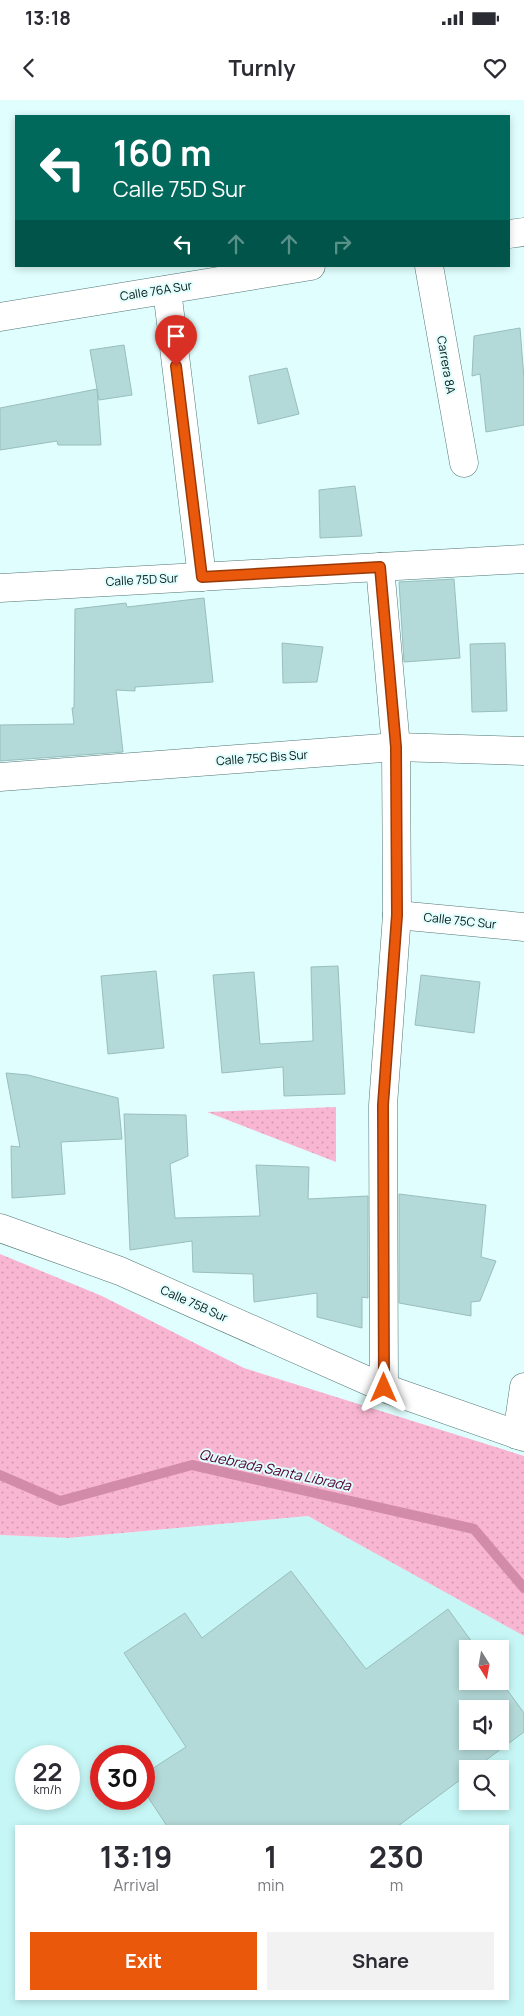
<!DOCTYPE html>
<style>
body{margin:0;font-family:Manrope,sans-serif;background:#f2f2f3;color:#2b2b33;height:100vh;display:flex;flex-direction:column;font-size:19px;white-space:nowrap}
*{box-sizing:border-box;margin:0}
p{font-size:16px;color:#7c7c81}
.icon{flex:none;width:28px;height:28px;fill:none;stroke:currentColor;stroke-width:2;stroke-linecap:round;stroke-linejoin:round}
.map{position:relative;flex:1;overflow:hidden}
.panel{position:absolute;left:15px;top:1725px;width:494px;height:175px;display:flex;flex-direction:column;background:#fff;border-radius:0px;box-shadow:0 2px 8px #0003}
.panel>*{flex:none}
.banner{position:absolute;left:15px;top:15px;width:495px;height:152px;border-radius:0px;box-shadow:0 2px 8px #0003;background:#00695c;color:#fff;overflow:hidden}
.needle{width:32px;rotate:169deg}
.buttons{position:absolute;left:459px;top:1540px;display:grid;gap:10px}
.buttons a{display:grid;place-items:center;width:50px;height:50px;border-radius:0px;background:#fff;box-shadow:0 2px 8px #0003;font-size:25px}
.speed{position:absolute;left:15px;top:1645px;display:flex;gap:10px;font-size:25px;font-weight:700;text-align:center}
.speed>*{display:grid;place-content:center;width:65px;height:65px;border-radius:50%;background:#fff;box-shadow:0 2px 8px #0003;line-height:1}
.speed small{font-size:12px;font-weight:400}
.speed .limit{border:8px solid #d22;background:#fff;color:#111}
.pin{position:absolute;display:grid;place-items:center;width:42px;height:42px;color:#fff;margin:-51px -21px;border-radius:50% 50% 50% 0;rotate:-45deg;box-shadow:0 0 5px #0007}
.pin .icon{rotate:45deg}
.me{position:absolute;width:55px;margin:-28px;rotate:0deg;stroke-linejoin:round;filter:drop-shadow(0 0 4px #0008)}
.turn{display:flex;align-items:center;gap:18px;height:105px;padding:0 15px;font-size:22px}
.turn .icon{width:65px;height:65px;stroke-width:2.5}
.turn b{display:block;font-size:35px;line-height:42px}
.lanes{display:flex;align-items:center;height:48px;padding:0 15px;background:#0003;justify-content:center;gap:25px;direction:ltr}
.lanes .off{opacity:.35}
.eta{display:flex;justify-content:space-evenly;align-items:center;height:85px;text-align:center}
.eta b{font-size:30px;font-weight:700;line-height:35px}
.cta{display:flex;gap:10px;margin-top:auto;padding:10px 15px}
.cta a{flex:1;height:58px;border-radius:0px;background:#ea580c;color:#fff;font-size:20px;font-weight:700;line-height:58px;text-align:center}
.cta a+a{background:#f2f2f3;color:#2b2b33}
.status{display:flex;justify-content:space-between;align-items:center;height:35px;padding:0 25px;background:#fff;direction:ltr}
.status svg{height:14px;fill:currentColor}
header{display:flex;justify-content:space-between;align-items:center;height:65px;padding:0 15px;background:#fff;font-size:22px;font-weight:700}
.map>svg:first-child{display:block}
.built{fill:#c6f7f6;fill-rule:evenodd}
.grass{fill:url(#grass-dots)}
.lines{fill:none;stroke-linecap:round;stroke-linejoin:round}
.stream{stroke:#d28caa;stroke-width:10}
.building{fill:#b3d9d8;stroke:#99bebd;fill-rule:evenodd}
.minor-casing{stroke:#527574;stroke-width:29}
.minor{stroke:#fff;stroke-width:28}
.route-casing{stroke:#983908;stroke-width:12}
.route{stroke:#ea580c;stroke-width:9}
.labels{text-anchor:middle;stroke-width:4;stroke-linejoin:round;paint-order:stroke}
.street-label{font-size:12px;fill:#071515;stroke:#dffefd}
.water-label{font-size:14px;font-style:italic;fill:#503;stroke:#dffefd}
</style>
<div class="status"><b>13:18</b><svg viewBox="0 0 49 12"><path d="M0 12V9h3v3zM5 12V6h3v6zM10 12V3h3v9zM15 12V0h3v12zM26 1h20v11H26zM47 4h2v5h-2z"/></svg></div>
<header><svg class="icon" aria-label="back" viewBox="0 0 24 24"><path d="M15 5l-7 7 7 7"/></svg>Turnly<svg class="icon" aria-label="heart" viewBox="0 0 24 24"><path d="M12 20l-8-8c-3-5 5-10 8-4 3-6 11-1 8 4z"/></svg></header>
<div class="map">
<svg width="524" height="1916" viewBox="0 0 524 1916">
<defs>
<pattern id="grass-dots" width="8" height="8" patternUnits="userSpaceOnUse" patternTransform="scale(1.25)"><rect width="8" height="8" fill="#f9b6d2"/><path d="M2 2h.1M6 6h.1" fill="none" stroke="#d49cb3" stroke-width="1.8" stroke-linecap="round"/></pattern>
</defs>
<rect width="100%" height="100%" fill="#dffefd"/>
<path class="built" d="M 308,1416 L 524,1536 L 524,1916 L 0,1916 L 0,1435 L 68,1438 ZM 468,1549 L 500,1549 L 500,1581 L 468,1581 ZM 468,1609 L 500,1609 L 500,1641 L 468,1641 ZM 26,1656 L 69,1656 L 69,1699 L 26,1699 ZM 101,1656 L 144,1656 L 144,1699 L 101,1699 ZM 468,1669 L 500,1669 L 500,1701 L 468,1701 ZM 16,1726 L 508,1726 L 508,1899 L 16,1899 Z"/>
<g class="grass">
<path d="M 336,1007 L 336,1062 L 207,1012 Z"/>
<path d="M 0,1154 L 102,1196 L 244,1268 L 524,1356 L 524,1536 L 308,1416 L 68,1438 L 0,1435 Z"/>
</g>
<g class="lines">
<path class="stream" d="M 0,1375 L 60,1401 L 192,1365 L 474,1429 L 524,1488"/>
</g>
<g class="building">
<path d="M 520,228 L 524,279 L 524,325 L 486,332 L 480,274 L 472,276 L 474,236 Z"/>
<path d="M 124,245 L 132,295 L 99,300 L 90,250 Z"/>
<path d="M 287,268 L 299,314 L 258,324 L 249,276 Z"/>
<path d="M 97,289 L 101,345 L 58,345 L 57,341 L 0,350 L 0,308 Z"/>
<path d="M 355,386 L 362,436 L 320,438 L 319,390 Z"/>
<path d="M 454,479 L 460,558 L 404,562 L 399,482 Z"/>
<path d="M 204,498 L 213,582 L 135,587 L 135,591 L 116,590 L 123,652 L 0,661 L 0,625 L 74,624 L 72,608 L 74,608 L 75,509 L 126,503 L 127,507 Z"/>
<path d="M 282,543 L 323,547 L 317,582 L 283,583 Z"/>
<path d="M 505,543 L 507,611 L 472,612 L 470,544 Z"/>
<path d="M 338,866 L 345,994 L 284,996 L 283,967 L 222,973 L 213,875 L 254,872 L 260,944 L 313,941 L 311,867 Z"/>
<path d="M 156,871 L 164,948 L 108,954 L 101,876 Z"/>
<path d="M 421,875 L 480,882 L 474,933 L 415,925 Z"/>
<path d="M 6,973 L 28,975 L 118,998 L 122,1039 L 61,1042 L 65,1094 L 12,1098 L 11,1046 L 20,1047 Z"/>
<path d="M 124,1014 L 186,1015 L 188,1056 L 170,1064 L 175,1118 L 260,1116 L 256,1065 L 309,1067 L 308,1099 L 368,1096 L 368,1198 L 362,1197 L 362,1228 L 317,1217 L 317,1193 L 254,1202 L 253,1174 L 193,1172 L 192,1141 L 130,1150 Z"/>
<path d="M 399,1094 L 486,1105 L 481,1157 L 496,1161 L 480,1201 L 471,1202 L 471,1216 L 399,1203 Z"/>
<path d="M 291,1471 L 366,1569 L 448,1509 L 477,1549 L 468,1549 L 468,1581 L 500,1580 L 524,1613 L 524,1632 L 474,1669 L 468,1669 L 468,1674 L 398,1726 L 167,1726 L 144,1691 L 144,1674 L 186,1647 L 124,1553 L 185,1513 L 202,1538 ZM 468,1609 L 500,1609 L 500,1641 L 468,1641 Z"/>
</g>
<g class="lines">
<g class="minor-casing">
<g id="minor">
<path d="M 509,134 L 524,132"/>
<path d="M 429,166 L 464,363"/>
<path d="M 167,190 L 202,477"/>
<path d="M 0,217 L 311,166"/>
<path d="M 380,467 L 396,647 L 397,815 L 383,1005 L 384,1288"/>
<path d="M 0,488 L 524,459"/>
<path d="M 0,677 L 396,647 L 524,651"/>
<path d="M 397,815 L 524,827"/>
<path d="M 0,1128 L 120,1171 L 384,1288 L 524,1337"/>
<path d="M 517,1335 L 524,1287"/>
</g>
</g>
<use href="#minor" class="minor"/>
</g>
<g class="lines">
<g class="route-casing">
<path id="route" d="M 176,266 L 202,477 L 380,467 L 396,647 L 397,815 L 383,1005 L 384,1288"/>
</g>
<use href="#route" class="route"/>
</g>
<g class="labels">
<g class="street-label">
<text transform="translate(156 191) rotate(-9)" y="4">Calle 76A Sur</text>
<text transform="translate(446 265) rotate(80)" y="4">Carrera 8A</text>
<text transform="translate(142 480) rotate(-3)" y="4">Calle 75D Sur</text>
<text transform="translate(262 658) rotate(-4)" y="4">Calle 75C Bis Sur</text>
<text transform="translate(460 821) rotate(6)" y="4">Calle 75C Sur</text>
<text transform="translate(194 1204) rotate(24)" y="4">Calle 75B Sur</text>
</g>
<g class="water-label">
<text transform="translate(275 1370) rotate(12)" y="5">Quebrada Santa Librada</text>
</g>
</g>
</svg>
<div class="buttons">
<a><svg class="needle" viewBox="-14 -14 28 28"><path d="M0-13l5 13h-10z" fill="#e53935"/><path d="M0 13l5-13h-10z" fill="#7c7c81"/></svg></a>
<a><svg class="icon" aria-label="sound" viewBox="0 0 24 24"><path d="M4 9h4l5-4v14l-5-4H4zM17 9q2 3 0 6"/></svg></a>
<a><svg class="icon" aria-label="search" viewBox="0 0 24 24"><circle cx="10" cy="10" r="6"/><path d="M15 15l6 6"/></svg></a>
</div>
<div class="speed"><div>22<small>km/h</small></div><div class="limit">30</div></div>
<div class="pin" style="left:176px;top:266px;background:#d93025"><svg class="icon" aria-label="arrive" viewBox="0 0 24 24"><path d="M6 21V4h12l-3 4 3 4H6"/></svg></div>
<svg class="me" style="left:384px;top:1288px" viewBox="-20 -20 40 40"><path d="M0-17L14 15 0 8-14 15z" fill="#ea580c" stroke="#fff" stroke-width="4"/></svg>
<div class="banner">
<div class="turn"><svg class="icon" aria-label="left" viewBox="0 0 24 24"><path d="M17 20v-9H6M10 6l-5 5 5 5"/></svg><div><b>160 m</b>Calle 75D Sur</div></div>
<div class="lanes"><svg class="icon" aria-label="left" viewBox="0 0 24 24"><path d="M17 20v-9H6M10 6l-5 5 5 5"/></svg><svg class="icon off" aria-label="ahead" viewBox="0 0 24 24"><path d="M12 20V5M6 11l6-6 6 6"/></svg><svg class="icon off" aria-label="ahead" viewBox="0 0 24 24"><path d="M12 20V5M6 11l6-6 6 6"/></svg><svg class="icon off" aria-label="right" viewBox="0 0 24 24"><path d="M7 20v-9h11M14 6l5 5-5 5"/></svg></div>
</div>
<section class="panel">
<div class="eta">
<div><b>13:19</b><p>Arrival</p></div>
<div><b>1</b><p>min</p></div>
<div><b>230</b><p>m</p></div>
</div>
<div class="cta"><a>Exit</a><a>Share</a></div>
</section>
</div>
